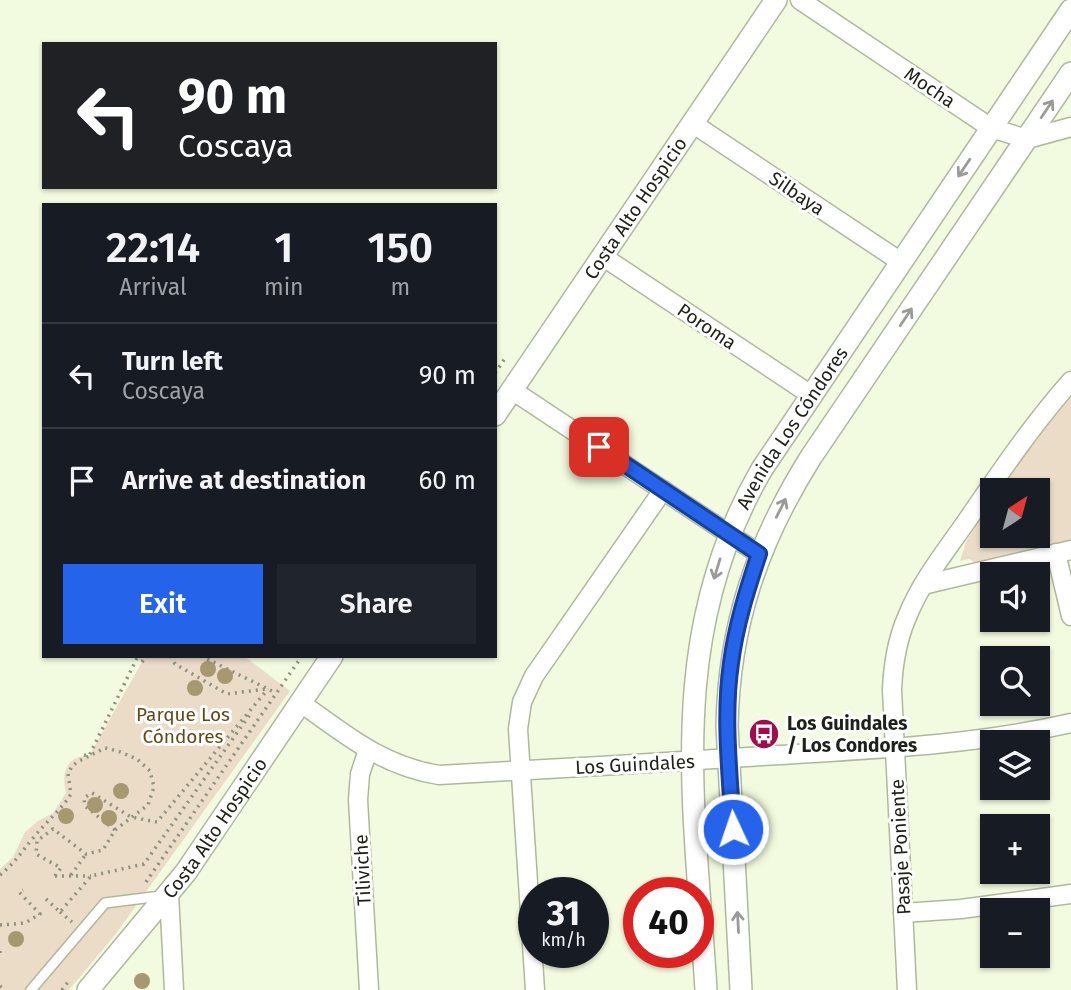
<!DOCTYPE html>
<meta charset="utf-8">
<style>
body{margin:0;font-family:"Fira Sans",sans-serif;background:#20242c;color:#f1f3f6;height:100vh;display:flex;flex-direction:column;font-size:26px;white-space:nowrap}
*{box-sizing:border-box;margin:0}
p{font-size:23px;color:#9ea1a6}
.icon{flex:none;width:38px;height:38px;fill:none;stroke:currentColor;stroke-width:2;stroke-linecap:round;stroke-linejoin:round}
.map{position:relative;flex:1;overflow:hidden}
.details{position:absolute;left:42px;top:203px;width:455px;height:455px;display:flex;flex-direction:column;background:#171b24;border-radius:0px;box-shadow:0 2px 5px #0004}
.details>*{flex:none}
.hud{position:absolute;left:42px;top:42px;width:455px;height:147px;border-radius:0px;box-shadow:0 2px 5px #0004;background:#202124;color:#fff;overflow:hidden}
.needle{width:46px;rotate:36deg}
.tools{position:absolute;left:980px;top:478px;display:grid;gap:14px}
.tools a{display:grid;place-items:center;width:70px;height:70px;border-radius:0px;background:#171b24;box-shadow:0 2px 5px #0004;font-size:35px}
.speed{position:absolute;left:518px;top:877px;display:flex;gap:14px;font-size:35px;font-weight:700;text-align:center}
.speed>*{display:grid;place-content:center;width:91px;height:91px;border-radius:50%;background:#171b24;box-shadow:0 2px 5px #0004;line-height:1}
.speed small{font-size:18px;font-weight:400}
.speed .limit{border:10px solid #d22;background:#fff;color:#111}
.pin{position:absolute;display:grid;place-items:center;width:60px;height:60px;color:#fff;margin:-30px;border-radius:14px;box-shadow:0 4px 10px #0006}
.me{position:absolute;width:77px;margin:-38px;rotate:357deg;stroke-linejoin:round;filter:drop-shadow(0 0 5px #0008)}
.turn{display:flex;align-items:center;gap:24px;height:147px;padding:0 21px;font-size:32px}
.turn .icon{width:91px;height:91px;stroke-width:2.5}
.turn b{display:block;font-size:49px;line-height:60px}
.eta{display:flex;justify-content:space-evenly;align-items:center;height:119px;text-align:center}
.eta b{font-size:42px;font-weight:600;line-height:49px}
.action{display:flex;gap:14px;margin-top:auto;padding:14px 21px}
.action a{flex:1;height:80px;border-radius:0px;background:#2563eb;color:#fff;font-size:28px;font-weight:600;line-height:80px;text-align:center}
.action a+a{background:#20242c;color:#f1f3f6}
ul{padding:0;list-style:none}
li{display:flex;align-items:center;gap:21px;height:105px;padding:0 21px;border-top:2px solid #363941}
li div{flex:1}
li b{display:block;font-size:26px}
li em{font-style:normal}
.map>svg:first-child{display:block}
.green{fill:#ebdcc8}
.lines{fill:none;stroke-linecap:round;stroke-linejoin:round}
.service-casing{stroke:#afb89d;stroke-width:12}
.minor-casing{stroke:#afb89d;stroke-width:21}
.tertiary-casing{stroke:#afb89d;stroke-width:24}
.path{stroke:#8c927f;stroke-width:3.5;stroke-dasharray:2 5;stroke-linecap:butt}
.service{stroke:#fff;stroke-width:9}
.minor{stroke:#fff;stroke-width:18}
.tertiary{stroke:#fff;stroke-width:21}
.tree{fill:#a6986f}
.oneway{stroke:#9a9b97}
.route-casing{stroke:#184099;stroke-width:18}
.route{stroke:#2563eb;stroke-width:12}
.labels{text-anchor:middle;stroke-width:6;stroke-linejoin:round;paint-order:stroke}
.street-label{font-size:19px;fill:#1e2117;stroke:#fff}
.park-label{font-size:19px;fill:#674714;stroke:#fff}
.poi-label{font-size:19px;font-weight:bold;fill:#1e2117;stroke:#fff;text-anchor:start}
</style>
<div class="map">
<svg width="1071" height="990" viewBox="0 0 1071 990">
<rect width="100%" height="100%" fill="#f2fbdf"/>
<g class="green">
<path d="M 1071,393 L 1071,542 L 976,563 L 969,559 L 960,561 L 966,542 L 992,499 L 992,536 L 1038,536 L 1038,490 L 998,490 L 1014,466 Z"/>
<path d="M 137,656 L 244,656 L 290,691 L 115,935 L 69,990 L 0,990 L 0,869 L 13,857 L 25,832 L 38,821 L 53,813 L 66,793 C 61,774 66,755 89,756 L 142,662 Z"/>
</g>
<g class="lines">
<g class="service-casing">
<path id="service" d="M 31,990 L 105,903 L 161,896"/>
</g>
<g class="minor-casing">
<g id="minor">
<path d="M 800,0 L 991,128 L 1027,139 L 1071,127"/>
<path d="M 692,123 L 901,262"/>
<path d="M 602,256 L 811,395"/>
<path d="M 512,390 L 759,554"/>
<path d="M 1056,553 L 1071,616"/>
<path d="M 923,585 L 1071,550"/>
<path d="M 301,703 C 346,735 382,766 439,775 C 553,769 666,762 780,755 C 878,749 975,745 1071,723"/>
<path d="M 368,750 L 360,774 L 358,800 L 369,990"/>
<path d="M 169,894 L 174,990"/>
<path d="M 903,913 L 961,909 L 1071,894"/>
<path d="M 535,990 L 518,729 L 522,702 L 534,676 L 663,490"/>
<path d="M 907,990 L 892,690 C 893,665 897,640 907,617 C 921,582 945,552 966,522 C 999,474 1032,425 1071,381"/>
</g>
</g>
<g class="tertiary-casing">
<g id="tertiary">
<path id="s1" d="M 495,415 L 776,0"/>
<path id="s2" d="M 88,990 L 186,872 L 332,656"/>
<path id="s3" d="M 706,990 C 695,806 664,637 762,469 L 1071,10"/>
<path d="M 741,990 L 727,726 C 729,625 757,543 811,457 L 1071,73"/>
</g>
</g>
<g class="path">
<path d="M 495,373 L 506,357"/>
<path d="M 171,656 L 175,664 L 227,694 L 266,689"/>
<path d="M 201,656 L 276,693"/>
<path d="M 142,662 L 146,656"/>
<path d="M 84,755 L 89,756 L 138,656"/>
<path d="M 0,875 C 16,862 21,852 34,837 C 46,822 61,810 71,794 L 68,774 L 72,766 L 79,761 L 105,748 L 118,751 L 137,759 L 150,771 L 154,787 L 148,805 L 115,830"/>
<path d="M 71,875 L 86,854"/>
<path d="M 55,876 L 61,868 L 36,854 L 37,841 L 53,829 L 86,854 L 103,850 L 115,830 L 85,806 L 84,798 L 92,793 L 131,817 L 157,822 L 268,689"/>
<path d="M 55,876 L 91,876"/>
<path d="M 146,882 L 302,656"/>
<path d="M 46,899 L 60,912 L 91,876 L 144,864 L 251,713"/>
<path d="M 60,912 L 72,922"/>
<path d="M 0,925 L 25,923 L 40,914 L 19,892 L 23,890"/>
<path d="M 0,951 L 0,956"/>
<path d="M 0,986 L 5,990"/>
<path d="M 62,990 L 68,982"/>
</g>
<use href="#service" class="service"/>
<use href="#minor" class="minor"/>
<use href="#tertiary" class="tertiary"/>
</g>
<g class="tree">
<circle cx="208" cy="669" r="8"/>
<circle cx="225" cy="676" r="8"/>
<circle cx="195" cy="688" r="8"/>
<circle cx="121" cy="791" r="8"/>
<circle cx="95" cy="805" r="8"/>
<circle cx="66" cy="816" r="8"/>
<circle cx="109" cy="818" r="8"/>
<circle cx="16" cy="939" r="8"/>
<circle cx="142" cy="981" r="8"/>
</g>
<defs><path id="oneway-shaft" d="M-6 0H5M1.5-3L5.5 0L1.5 3" fill="none" stroke-width="1.6" stroke-linecap="round" stroke-linejoin="round" transform="scale(1.75)"/></defs>
<g class="oneway">
<use href="#oneway-shaft" transform="translate(1047 109) rotate(-56)"/>
<use href="#oneway-shaft" transform="translate(964 168) rotate(124)"/>
<use href="#oneway-shaft" transform="translate(906 317) rotate(-56)"/>
<use href="#oneway-shaft" transform="translate(781 508) rotate(-63)"/>
<use href="#oneway-shaft" transform="translate(717 569) rotate(107)"/>
<use href="#oneway-shaft" transform="translate(738 922) rotate(-93)"/>
</g>
<g class="lines">
<g class="route-casing">
<path id="route" d="M 599,447 L 759,554 C 747,590 736,625 731,663 C 723,718 730,774 733,829"/>
</g>
<use href="#route" class="route"/>
</g>
<defs>
<g id="bus-disc" transform="scale(1.575)"><circle r="9.5" fill="#a30c4b" stroke="#fff"/><path d="M-5-6H5V4H4V6H2V4H-2V6H-4V4H-5ZM-3.5-4V0h7V-4ZM-3.5 1.2v1.5H-2V1.2ZM2 1.2v1.5H3.5V1.2Z" fill="#fff"/></g>
</defs>
<g fill-rule="evenodd">
<use href="#bus-disc" x="764" y="734"/>
</g>
<g class="labels">
<g class="street-label">
<text transform="translate(930 87) rotate(34)" y="7">Mocha</text>
<text transform="translate(797 193) rotate(34)" y="7">Silbaya</text>
<text dy="7" stroke="none"><textPath href="#s1" startOffset="250">Costa Alto Hospicio</textPath></text>
<text transform="translate(707 326) rotate(34)" y="7">Poroma</text>
<text dy="7" stroke="none"><textPath href="#s3" startOffset="584">Avenida Los Cóndores</textPath></text>
<text transform="translate(635 764) rotate(-3)" y="7">Los Guindales</text>
<text dy="7" stroke="none"><textPath href="#s2" startOffset="206">Costa Alto Hospicio</textPath></text>
<text transform="translate(900 847) rotate(-93)" y="7">Pasaje Poniente</text>
<text transform="translate(362 870) rotate(-93)" y="7">Tiliviche</text>
</g>
<g class="park-label">
<text x="183" y="721">Parque Los<tspan x="183" dy="22">Cóndores</tspan></text>
</g>
<g class="poi-label">
<text x="787" y="730">Los Guindales<tspan x="787" dy="22">/ Los Condores</tspan></text>
</g>
</g>
</svg>
<div class="tools">
<a><svg class="needle" viewBox="-14 -14 28 28"><path d="M0-13l5 13h-10z" fill="#e53935"/><path d="M0 13l5-13h-10z" fill="#9ea1a6"/></svg></a>
<a><svg class="icon" aria-label="sound" viewBox="0 0 24 24"><path d="M4 9h4l5-4v14l-5-4H4zM17 9q2 3 0 6"/></svg></a>
<a><svg class="icon" aria-label="search" viewBox="0 0 24 24"><circle cx="10" cy="10" r="6"/><path d="M15 15l6 6"/></svg></a>
<a><svg class="icon" aria-label="layers" viewBox="0 0 24 24"><path d="M12 4l9 5-9 5-9-5zM3 14l9 5 9-5"/></svg></a>
<a>+</a>
<a>−</a>
</div>
<div class="speed"><div>31<small>km/h</small></div><div class="limit">40</div></div>
<div class="pin" style="left:599px;top:447px;background:#d93025"><svg class="icon" aria-label="arrive" viewBox="0 0 24 24"><path d="M6 21V4h12l-3 4 3 4H6"/></svg></div>
<svg class="me" style="left:733px;top:829px" viewBox="-20 -20 40 40"><circle r="17" fill="#2563eb" stroke="#fff" stroke-width="3"/><path d="M0-11L8 9 0 5-8 9z" fill="#fff"/></svg>
<div class="hud">
<div class="turn"><svg class="icon" aria-label="left" viewBox="0 0 24 24"><path d="M17 20v-9H6M10 6l-5 5 5 5"/></svg><div><b>90 m</b>Coscaya</div></div>
</div>
<section class="details">
<div class="eta">
<div><b>22:14</b><p>Arrival</p></div>
<div><b>1</b><p>min</p></div>
<div><b>150</b><p>m</p></div>
</div>
<ul>
<li><svg class="icon" aria-label="left" viewBox="0 0 24 24"><path d="M17 20v-9H6M10 6l-5 5 5 5"/></svg><div><b>Turn left</b><p>Coscaya</p></div><em>90 m</em></li>
<li><svg class="icon" aria-label="arrive" viewBox="0 0 24 24"><path d="M6 21V4h12l-3 4 3 4H6"/></svg><div><b>Arrive at destination</b></div><em>60 m</em></li>
</ul>
<div class="action"><a>Exit</a><a>Share</a></div>
</section>
</div>
